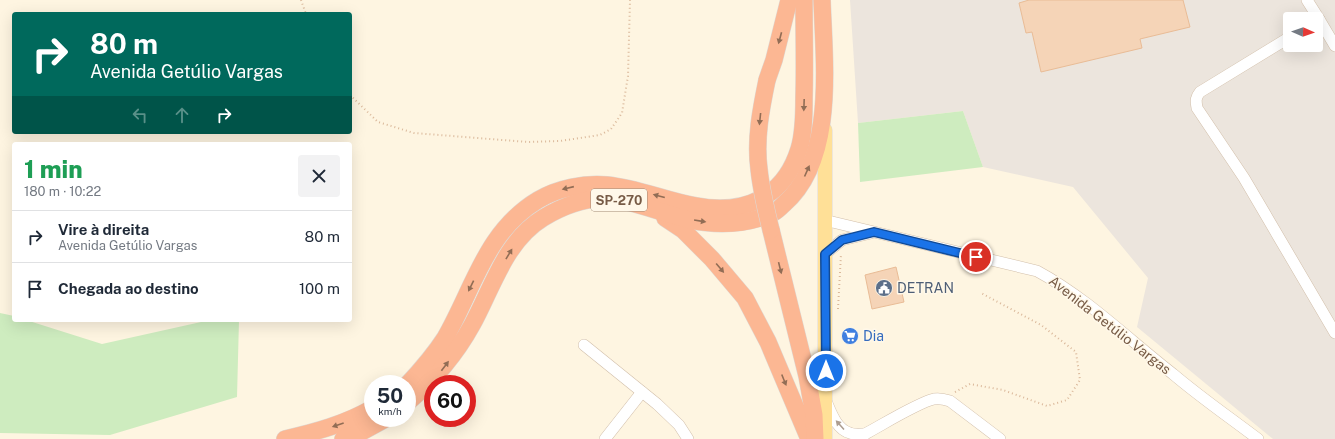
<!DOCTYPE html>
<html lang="pt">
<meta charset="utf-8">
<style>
body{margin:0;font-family:"Public Sans",sans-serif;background:#f2f2f3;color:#1f2937;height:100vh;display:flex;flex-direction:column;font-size:15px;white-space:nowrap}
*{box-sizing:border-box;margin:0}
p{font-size:13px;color:#747a83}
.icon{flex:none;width:22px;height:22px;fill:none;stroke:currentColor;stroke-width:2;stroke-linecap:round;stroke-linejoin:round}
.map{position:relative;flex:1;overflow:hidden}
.drawer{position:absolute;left:12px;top:142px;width:340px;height:180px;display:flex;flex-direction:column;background:#fff;border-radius:4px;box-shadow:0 4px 16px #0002}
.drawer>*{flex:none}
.banner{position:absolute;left:12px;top:12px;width:340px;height:122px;border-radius:4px;box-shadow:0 4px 16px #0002;background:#00695c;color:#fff;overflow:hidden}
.needle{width:26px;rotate:92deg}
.controls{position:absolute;left:1283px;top:12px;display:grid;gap:8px}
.controls a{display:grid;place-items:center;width:40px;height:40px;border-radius:4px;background:#fff;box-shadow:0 4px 16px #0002;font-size:20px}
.speed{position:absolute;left:364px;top:375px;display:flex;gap:8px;font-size:20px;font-weight:700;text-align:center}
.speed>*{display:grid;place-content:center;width:52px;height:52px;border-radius:50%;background:#fff;box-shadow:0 4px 16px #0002;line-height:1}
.speed small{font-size:10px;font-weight:400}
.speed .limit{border:6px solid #d22;background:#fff;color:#111}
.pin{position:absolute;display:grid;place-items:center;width:34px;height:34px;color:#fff;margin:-17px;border:2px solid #fff;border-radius:50%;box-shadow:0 1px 4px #0007}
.me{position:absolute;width:44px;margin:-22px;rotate:0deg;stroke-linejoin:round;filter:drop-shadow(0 0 3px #0008)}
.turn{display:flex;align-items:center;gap:14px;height:84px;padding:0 12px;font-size:18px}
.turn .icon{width:52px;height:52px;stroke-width:2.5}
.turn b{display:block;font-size:28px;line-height:34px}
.lanes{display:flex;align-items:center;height:38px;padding:0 12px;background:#0003;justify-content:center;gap:20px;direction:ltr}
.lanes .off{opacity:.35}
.round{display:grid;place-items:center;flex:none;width:42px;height:42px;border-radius:4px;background:#f2f2f3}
.headline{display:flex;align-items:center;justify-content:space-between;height:68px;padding:0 12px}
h1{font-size:24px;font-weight:800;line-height:30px;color:#1e9e55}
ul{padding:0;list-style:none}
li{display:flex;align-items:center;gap:12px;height:52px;padding:0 12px;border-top:1px solid #e0e1e3}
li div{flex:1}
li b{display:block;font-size:15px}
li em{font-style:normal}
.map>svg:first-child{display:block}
.industrial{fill:#ece5dd;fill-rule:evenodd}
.green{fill:#ceecbf}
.building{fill:#f5d4b7;stroke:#e9bc96}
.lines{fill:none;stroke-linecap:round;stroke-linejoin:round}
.minor-casing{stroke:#d2bfaa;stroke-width:12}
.major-casing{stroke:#ded8d3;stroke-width:15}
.highway-casing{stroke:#ded8d3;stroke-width:18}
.path{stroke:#dab89a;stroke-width:2;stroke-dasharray:1 3;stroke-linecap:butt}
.minor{stroke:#fff;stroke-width:11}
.major{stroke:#ffe097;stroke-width:14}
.highway{stroke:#fcb793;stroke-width:17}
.highway-bridge-casing{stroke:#ded8d3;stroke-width:18;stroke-linecap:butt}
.highway-bridge{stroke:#fcb793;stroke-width:17}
.oneway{fill:#926d55}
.oneway2{fill:#ad9d90}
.route-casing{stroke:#114b97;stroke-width:10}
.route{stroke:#1a73e8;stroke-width:7}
.labels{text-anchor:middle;stroke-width:3;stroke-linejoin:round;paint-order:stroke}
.shield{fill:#fff8e9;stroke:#a08a77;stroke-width:1}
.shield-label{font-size:13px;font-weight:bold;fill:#775b46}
.service-label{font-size:14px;fill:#4e5e75;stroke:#fff8e9;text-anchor:start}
.street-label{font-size:14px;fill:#775b46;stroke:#fff8e9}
.shop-label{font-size:14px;fill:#366cbe;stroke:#fff8e9;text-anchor:start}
</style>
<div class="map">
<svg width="1335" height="439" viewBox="0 0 1335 439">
<rect width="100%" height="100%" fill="#fef5e1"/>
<path class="industrial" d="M 850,0 L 1335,0 L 1335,439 L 1273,439 L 1137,327 L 1148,278 L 1073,187 L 983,167 L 963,111 L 858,123 ZM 1290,19 L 1316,19 L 1316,45 L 1290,45 Z"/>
<g class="green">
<path d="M 963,111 L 983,167 L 860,182 L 858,123 Z"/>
<path d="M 0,313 L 14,316 L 14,320 L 26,320 L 102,344 L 210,320 L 239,320 L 237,397 L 110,435 L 0,433 Z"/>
</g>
<g class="building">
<path d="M 1029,0 L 1183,0 L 1190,27 L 1140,39 L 1142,48 L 1041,72 L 1032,32 L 1026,33 L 1019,3 Z"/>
<path d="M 896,267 L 904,302 L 872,309 L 865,275 Z"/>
</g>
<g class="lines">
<g class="minor-casing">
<g id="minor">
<path d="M 1307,0 L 1319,19"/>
<path d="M 1316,21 L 1319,19 L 1335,46"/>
<path d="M 1290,37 L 1200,92 C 1195,98 1196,101 1197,108 L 1244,178 L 1335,333"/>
<path d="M 824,220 L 1037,271 C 1087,298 1128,339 1173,374 C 1200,397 1229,417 1258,439"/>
<path d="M 825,254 L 842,240 L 871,233"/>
<path d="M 584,345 L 657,404 L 679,425 L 688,439"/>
<path d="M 826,401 C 831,412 836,429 850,433 C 854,435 861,434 865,434"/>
<path d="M 605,439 L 642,392"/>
<path d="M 860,439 L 865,434 C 882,425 917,403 934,399 C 939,398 944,399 950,401 L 1000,439"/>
</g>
</g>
<g class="major-casing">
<path id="major" d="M 825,439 L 825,130"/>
</g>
<g class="highway-casing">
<g id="highway">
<path d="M 767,80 L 774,60 L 789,0"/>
<path d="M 665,218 L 683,230 L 712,259 L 745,298 L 768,342 L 809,439"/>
<path d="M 771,230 L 807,376 L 814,415 L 815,439"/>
<path d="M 407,385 C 421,370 434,355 445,338 C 474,288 485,232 538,200 C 558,188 584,183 607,185 C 638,188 666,201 696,206 C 744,215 784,198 799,149 C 804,133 804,114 804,98 C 805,65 804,33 804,0"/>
<path d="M 407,403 C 433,381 455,356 472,325 C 492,289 505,241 543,218 C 603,182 630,205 690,220 C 713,225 737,225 760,218 C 764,216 769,216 773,213 C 777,211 781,207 784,204 C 836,159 824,62 822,0"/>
<path d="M 285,439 C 316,432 345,424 373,408"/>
<path d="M 343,439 L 358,434 L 387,418"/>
</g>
</g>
<g class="path">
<path d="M 301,0 L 306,14"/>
<path d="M 350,95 L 378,122 L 414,133 L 528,142 L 560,141 L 600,135 L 611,129 L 622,113 L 628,76 L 630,0"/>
<path d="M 838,309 L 841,254"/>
<path d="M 955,392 L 970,384 L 1003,390 L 1047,406 L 1067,400 L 1080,380 L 1076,352 L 1041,325 L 981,293"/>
</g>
<use href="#minor" class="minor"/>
<use href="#major" class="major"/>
<use href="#highway" class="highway"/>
<g class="highway-bridge-casing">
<path id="highway-bridge" d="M 767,80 C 761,109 755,139 759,169 C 761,189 766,210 771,230"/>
</g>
<use href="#highway-bridge" class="highway-bridge"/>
</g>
<defs><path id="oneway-solid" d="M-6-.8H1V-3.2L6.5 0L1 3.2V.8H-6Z"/></defs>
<g class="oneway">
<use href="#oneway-solid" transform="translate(780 38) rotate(105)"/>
<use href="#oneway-solid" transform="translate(804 105) rotate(92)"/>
<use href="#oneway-solid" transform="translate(760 119) rotate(96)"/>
<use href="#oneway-solid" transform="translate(807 171) rotate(-66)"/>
<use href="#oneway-solid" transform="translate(568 188) rotate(167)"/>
<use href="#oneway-solid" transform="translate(659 196) rotate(-165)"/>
<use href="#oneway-solid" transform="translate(700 221) rotate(9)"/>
<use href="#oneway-solid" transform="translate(509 254) rotate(-59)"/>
<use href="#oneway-solid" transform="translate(720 268) rotate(50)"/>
<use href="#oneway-solid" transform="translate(780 268) rotate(76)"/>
<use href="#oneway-solid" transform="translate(471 286) rotate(116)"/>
<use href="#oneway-solid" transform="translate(445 366) rotate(-53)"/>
<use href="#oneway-solid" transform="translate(784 380) rotate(68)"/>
<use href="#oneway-solid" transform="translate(338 425) rotate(161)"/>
</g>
<use class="oneway2" href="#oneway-solid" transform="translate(840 425) rotate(-132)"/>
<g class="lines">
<g class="route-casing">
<path id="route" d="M 826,371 L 825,254 L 842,240 L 874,232 L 976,257"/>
</g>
<use href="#route" class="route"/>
</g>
<defs>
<g id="civic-disc" transform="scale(0.9)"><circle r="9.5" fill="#5c6f8a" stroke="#fff8e9"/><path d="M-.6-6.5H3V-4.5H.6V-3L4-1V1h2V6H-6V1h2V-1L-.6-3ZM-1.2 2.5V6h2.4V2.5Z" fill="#fff"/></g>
<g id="supermarket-disc" transform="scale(0.9)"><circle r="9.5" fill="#3f7fe0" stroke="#fff8e9"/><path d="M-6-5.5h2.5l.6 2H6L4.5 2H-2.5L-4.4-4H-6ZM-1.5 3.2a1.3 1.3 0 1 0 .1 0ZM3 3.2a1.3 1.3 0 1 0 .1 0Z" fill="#fff"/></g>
</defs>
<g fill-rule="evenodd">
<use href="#civic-disc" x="884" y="288"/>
<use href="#supermarket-disc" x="850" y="336"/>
</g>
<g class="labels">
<rect class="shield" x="591" y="189" width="56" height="22" rx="3"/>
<g class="shield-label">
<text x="619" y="205">SP-270</text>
</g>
<g class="service-label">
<text x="897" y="293">DETRAN</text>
</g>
<g class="street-label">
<text transform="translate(1110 325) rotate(38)" y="5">Avenida Getúlio Vargas</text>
</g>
<g class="shop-label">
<text x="863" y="341">Dia</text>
</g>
</g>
</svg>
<div class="controls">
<a><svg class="needle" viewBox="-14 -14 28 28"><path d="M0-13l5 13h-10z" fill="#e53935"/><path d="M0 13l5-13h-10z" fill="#747a83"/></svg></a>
</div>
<div class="speed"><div>50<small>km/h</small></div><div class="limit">60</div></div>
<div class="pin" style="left:976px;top:257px;background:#d93025"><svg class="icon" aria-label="arrive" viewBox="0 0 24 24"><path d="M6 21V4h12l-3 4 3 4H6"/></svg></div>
<svg class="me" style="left:826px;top:371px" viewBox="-20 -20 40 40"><circle r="17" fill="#1a73e8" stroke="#fff" stroke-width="3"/><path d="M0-11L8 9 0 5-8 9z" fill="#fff"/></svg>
<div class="banner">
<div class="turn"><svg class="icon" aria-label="right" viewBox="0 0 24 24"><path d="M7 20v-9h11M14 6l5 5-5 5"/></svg><div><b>80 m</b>Avenida Getúlio Vargas</div></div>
<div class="lanes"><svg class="icon off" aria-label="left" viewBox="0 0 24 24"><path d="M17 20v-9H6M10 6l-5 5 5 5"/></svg><svg class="icon off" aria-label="ahead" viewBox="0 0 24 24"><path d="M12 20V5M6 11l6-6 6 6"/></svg><svg class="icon" aria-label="right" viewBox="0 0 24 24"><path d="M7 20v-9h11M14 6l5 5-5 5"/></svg></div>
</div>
<section class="drawer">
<div class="headline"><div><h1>1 min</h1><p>180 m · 10:22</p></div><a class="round"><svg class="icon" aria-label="close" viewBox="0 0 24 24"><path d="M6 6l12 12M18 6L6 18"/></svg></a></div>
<ul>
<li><svg class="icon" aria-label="right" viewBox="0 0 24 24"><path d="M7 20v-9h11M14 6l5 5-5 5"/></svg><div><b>Vire à direita</b><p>Avenida Getúlio Vargas</p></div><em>80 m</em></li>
<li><svg class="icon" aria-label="arrive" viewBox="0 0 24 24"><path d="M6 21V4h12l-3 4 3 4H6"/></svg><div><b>Chegada ao destino</b></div><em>100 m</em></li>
</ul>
</section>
</div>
